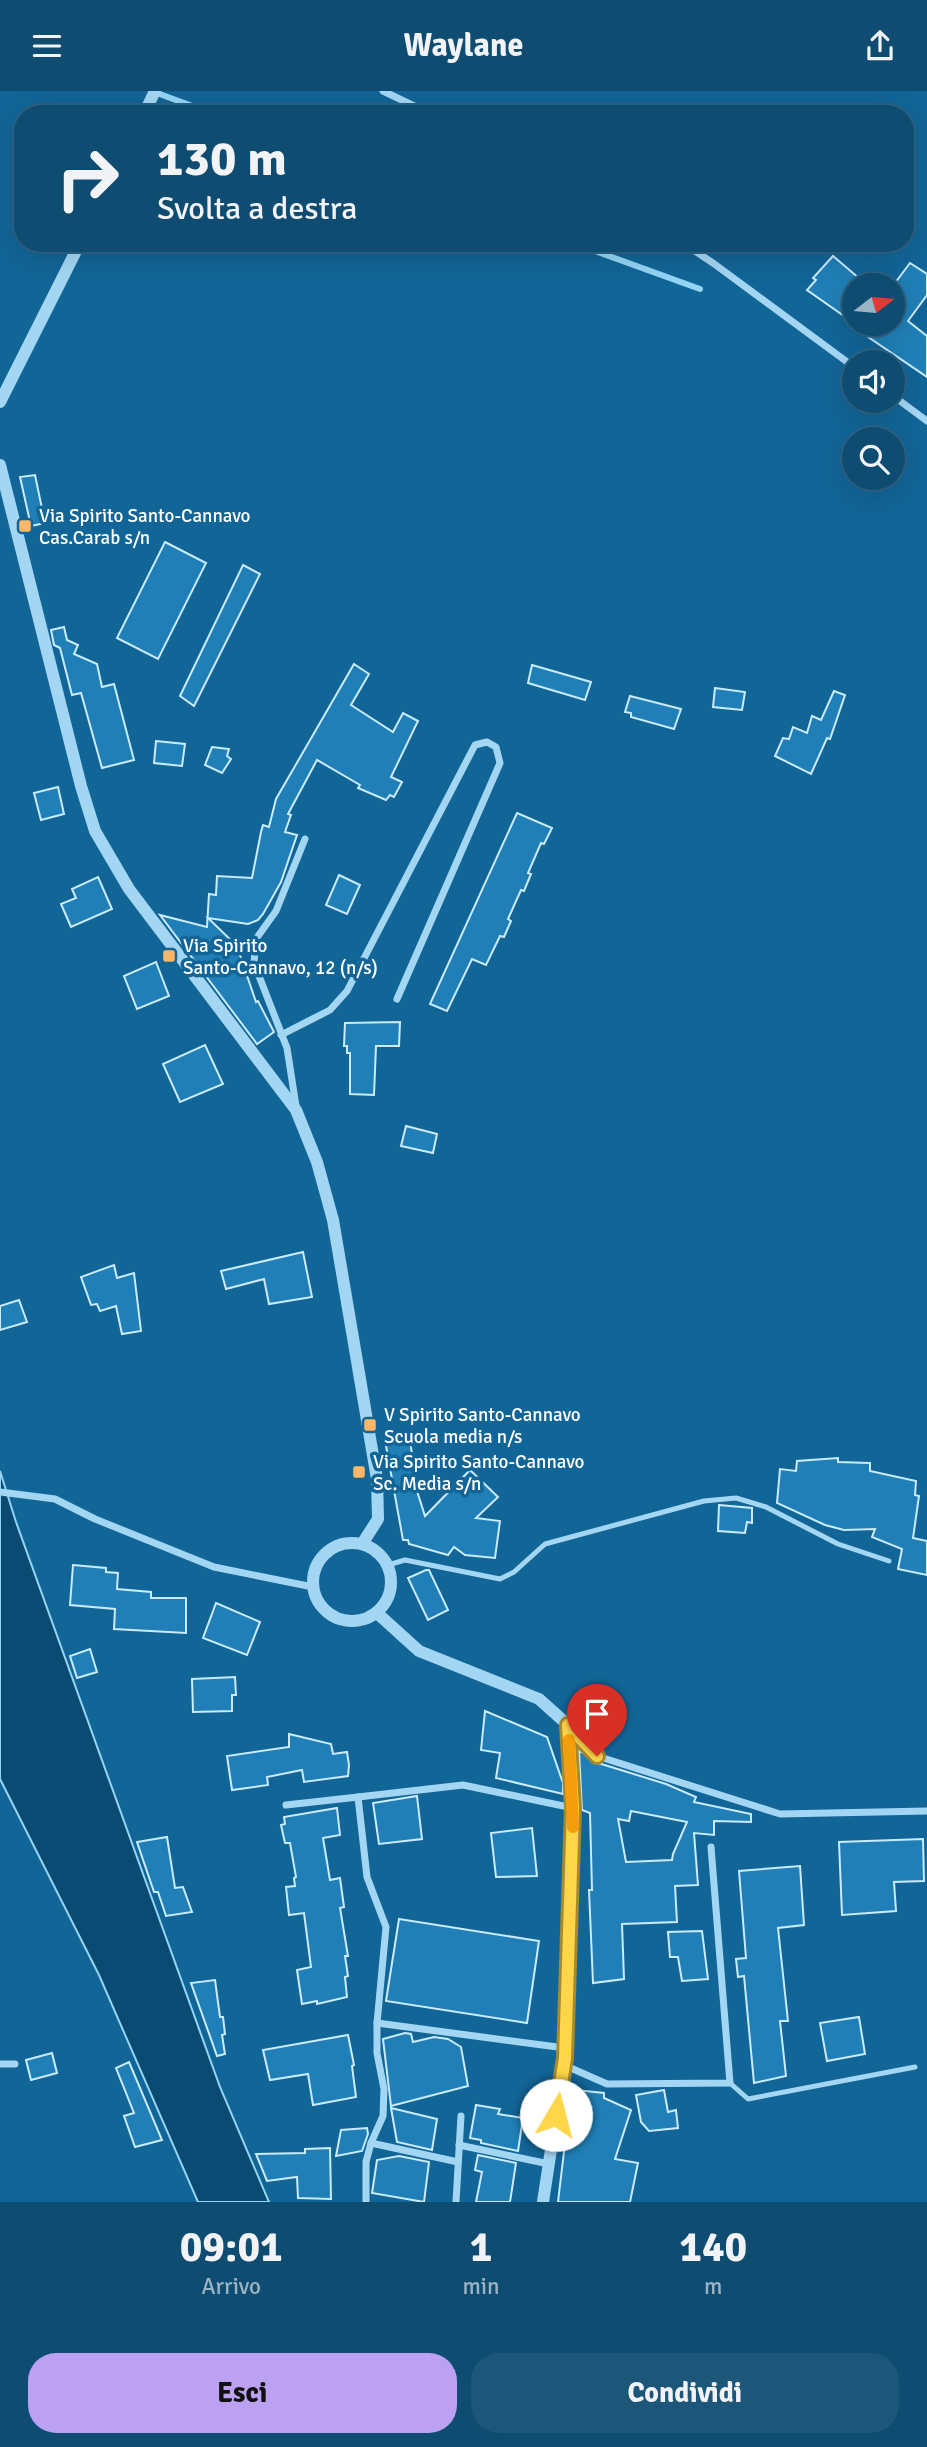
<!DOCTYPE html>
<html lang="it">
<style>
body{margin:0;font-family:Signika,sans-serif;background:#1c5679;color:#f1f3f6;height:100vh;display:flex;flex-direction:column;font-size:26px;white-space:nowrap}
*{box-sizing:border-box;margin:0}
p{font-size:23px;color:#9bb4c3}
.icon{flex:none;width:38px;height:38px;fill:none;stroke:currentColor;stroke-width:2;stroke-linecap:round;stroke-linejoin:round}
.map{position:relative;height:2111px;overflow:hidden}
.panel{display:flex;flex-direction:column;background:#0e4c71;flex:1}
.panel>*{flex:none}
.top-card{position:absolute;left:14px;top:14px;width:900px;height:147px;border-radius:28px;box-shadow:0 7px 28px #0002,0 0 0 2px #2e6384;background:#0e4c71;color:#f1f3f6;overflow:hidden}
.needle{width:46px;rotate:74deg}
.controls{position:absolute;left:842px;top:182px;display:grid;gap:14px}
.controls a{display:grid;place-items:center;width:63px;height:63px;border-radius:50%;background:#0e4c71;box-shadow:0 7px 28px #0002,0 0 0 2px #2e6384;font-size:35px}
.pin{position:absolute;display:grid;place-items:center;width:60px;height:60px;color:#fff;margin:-72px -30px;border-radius:50% 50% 50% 0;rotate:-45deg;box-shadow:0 0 7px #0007}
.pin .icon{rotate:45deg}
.me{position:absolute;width:77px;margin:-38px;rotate:8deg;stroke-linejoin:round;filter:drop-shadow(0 0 5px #0008)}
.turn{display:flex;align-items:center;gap:24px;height:147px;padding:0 28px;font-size:32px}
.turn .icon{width:91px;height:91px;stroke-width:2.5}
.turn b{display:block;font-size:49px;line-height:60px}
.eta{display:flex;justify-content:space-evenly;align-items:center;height:119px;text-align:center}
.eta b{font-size:42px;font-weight:700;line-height:49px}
.primary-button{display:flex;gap:14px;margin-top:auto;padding:14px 28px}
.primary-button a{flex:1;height:80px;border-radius:28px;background:#bca0f2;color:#111;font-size:28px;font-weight:700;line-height:80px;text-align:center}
.primary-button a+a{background:#1c5679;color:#f1f3f6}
header{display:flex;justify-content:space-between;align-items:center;height:91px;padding:0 28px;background:#0e4c71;font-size:32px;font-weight:700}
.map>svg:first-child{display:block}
.water{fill:#0b4b73;stroke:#94d4f6;stroke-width:2}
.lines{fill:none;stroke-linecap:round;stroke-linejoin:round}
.stream{stroke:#94d4f6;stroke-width:6}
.building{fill:#207fb6;stroke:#caebfd;stroke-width:2;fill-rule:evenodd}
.service{stroke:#a3d6f3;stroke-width:5}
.minor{stroke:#a3d6f3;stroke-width:7}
.tertiary{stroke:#a3d6f3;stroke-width:12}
.route-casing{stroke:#a68a30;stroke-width:18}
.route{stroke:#ffd54a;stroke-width:12}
.slow{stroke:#f59e0b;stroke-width:12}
.poi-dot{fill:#ffb665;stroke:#126597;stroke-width:2.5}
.labels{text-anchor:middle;stroke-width:7;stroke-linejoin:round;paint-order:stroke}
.poi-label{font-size:19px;fill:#fff;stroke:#126597;text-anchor:start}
</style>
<header><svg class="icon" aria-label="menu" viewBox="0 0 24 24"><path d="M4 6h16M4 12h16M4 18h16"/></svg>Waylane<svg class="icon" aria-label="share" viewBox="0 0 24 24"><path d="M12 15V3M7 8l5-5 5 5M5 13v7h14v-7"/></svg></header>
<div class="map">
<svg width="927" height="2111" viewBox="0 0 927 2111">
<rect width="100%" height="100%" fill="#126597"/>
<path class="water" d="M 0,1380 L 16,1431 L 220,1996 L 269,2111 L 198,2111 L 99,1884 L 0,1688 Z"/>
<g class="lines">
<g class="stream">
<path d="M 154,1 L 214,23"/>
<path d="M 573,152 L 700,198"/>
</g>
</g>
<g class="building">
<path d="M 833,165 L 867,194 L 854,194 L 854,232 L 807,199 L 816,189 L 813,187 Z"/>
<path d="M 910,172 L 927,183 L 927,204 L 908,230 L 927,245 L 927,286 L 849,233 L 892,233 L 892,196 Z"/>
<path d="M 35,384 L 45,432 L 31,435 L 20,386 Z"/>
<path d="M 165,451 L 206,472 L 158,568 L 117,547 Z"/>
<path d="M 243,474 L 260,483 L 194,615 L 180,605 Z"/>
<path d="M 64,536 L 67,549 L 78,554 L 74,563 L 97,573 L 102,596 L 114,593 L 134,669 L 102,677 L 81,602 L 72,604 L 60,557 L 54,554 L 51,539 Z"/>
<path d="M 354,573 L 369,583 L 351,614 L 393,641 L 403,622 L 418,630 L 391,686 L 402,691 L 394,706 L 390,704 L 386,709 L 358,697 L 360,694 L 317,669 L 288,723 L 291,724 L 285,741 L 297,744 L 281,791 L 263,823 L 258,829 L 248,833 L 208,827 L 237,855 L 256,911 L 258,910 L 274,941 L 257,953 L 160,824 L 207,836 L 209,803 L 216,804 L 217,785 L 252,787 L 261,741 L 263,734 L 269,736 L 276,708 Z"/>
<path d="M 532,574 L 591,591 L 585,609 L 528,592 Z"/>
<path d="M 715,597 L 745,601 L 742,619 L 713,616 Z"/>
<path d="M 834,600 L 845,604 L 830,648 L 827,647 L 811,683 L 775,665 L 783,647 L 789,648 L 793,636 L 807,642 L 812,625 L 821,629 Z"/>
<path d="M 630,605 L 681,618 L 674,638 L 631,626 L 631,622 L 625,621 Z"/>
<path d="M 156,650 L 185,653 L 182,675 L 154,672 Z"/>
<path d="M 212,656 L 229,658 L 227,665 L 231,668 L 222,682 L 205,674 Z"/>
<path d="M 58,696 L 64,723 L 41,729 L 34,702 Z"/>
<path d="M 517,722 L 552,737 L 544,753 L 541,752 L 528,782 L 531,783 L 524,800 L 521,799 L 508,828 L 511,830 L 504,846 L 500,845 L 486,874 L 472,868 L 447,920 L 430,913 Z"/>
<path d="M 339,784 L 360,794 L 347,823 L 326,814 Z"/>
<path d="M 98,786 L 112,818 L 71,836 L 61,813 L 76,807 L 72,798 Z"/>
<path d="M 156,871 L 169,905 L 137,918 L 124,885 Z"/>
<path d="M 400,931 L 399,955 L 376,955 L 374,1004 L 350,1003 L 350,962 L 347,962 L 347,955 L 344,955 L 345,932 Z"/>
<path d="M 205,954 L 223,993 L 180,1011 L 163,973 Z"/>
<path d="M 406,1035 L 437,1043 L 433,1062 L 401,1055 Z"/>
<path d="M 303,1161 L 312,1206 L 269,1213 L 264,1188 L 226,1198 L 221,1180 Z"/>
<path d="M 114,1174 L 117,1187 L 134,1182 L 141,1240 L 122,1243 L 116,1215 L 100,1220 L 97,1213 L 91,1214 L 81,1186 Z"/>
<path d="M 19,1209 L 27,1231 L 0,1239 L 0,1215 Z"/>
<path d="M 410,1349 L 417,1400 L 425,1425 L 470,1379 L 498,1406 L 476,1427 L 500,1430 L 495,1467 L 465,1464 L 454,1456 L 448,1464 L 409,1453 L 408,1449 L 403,1449 L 386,1355 Z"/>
<path d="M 838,1367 L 838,1371 L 870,1372 L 870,1380 L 916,1390 L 915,1404 L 919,1405 L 913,1447 L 927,1450 L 927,1484 L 898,1478 L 902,1458 L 872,1446 L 875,1438 L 844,1439 L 825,1434 L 777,1412 L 780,1378 L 796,1380 L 797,1370 Z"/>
<path d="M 719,1414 L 752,1417 L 752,1432 L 747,1431 L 745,1442 L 718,1440 Z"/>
<path d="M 73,1474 L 106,1477 L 106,1481 L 118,1482 L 117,1498 L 151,1501 L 151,1507 L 186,1507 L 186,1542 L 114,1538 L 115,1518 L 70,1514 Z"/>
<path d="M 426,1479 L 429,1479 L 448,1519 L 428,1529 L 408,1487 Z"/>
<path d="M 216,1512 L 260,1531 L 247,1564 L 203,1547 Z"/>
<path d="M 90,1558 L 97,1581 L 77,1587 L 70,1565 Z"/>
<path d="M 235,1586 L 236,1604 L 232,1604 L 232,1620 L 193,1621 L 192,1588 Z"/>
<path d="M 485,1620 L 547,1646 L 563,1692 L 563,1703 L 496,1687 L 500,1662 L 481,1659 Z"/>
<path d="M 289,1643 L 331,1653 L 333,1663 L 347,1661 L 349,1674 L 348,1685 L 304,1691 L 302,1679 L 267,1686 L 268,1694 L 232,1699 L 227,1665 L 289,1656 Z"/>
<path d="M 579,1660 L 586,1663 L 595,1671 L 666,1693 L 696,1706 L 694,1711 L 751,1723 L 751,1731 L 714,1730 L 714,1744 L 694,1742 L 698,1794 L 675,1795 L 677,1831 L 622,1833 L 624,1888 L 593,1892 L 589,1799 L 592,1799 L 590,1722 L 582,1719 ZM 631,1720 L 687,1731 L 673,1763 L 672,1769 L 626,1771 L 618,1728 L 629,1730 Z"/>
<path d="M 417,1705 L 422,1748 L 379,1753 L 373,1712 Z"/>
<path d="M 337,1717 L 340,1744 L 323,1747 L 330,1789 L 340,1787 L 344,1816 L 340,1817 L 348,1865 L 345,1865 L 348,1885 L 345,1886 L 347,1906 L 317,1913 L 317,1910 L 302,1913 L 297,1879 L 311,1876 L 304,1822 L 289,1824 L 286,1796 L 295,1795 L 294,1787 L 296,1786 L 290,1752 L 285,1752 L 281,1734 L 285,1733 L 284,1726 Z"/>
<path d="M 532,1737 L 537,1785 L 496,1786 L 491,1742 Z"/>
<path d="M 167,1746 L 175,1797 L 183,1796 L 192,1821 L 166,1825 L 158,1801 L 154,1801 L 137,1751 Z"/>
<path d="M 923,1748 L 924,1790 L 894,1791 L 896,1820 L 842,1824 L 839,1751 Z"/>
<path d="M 800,1775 L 804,1834 L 778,1837 L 788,1930 L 780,1930 L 786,1985 L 754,1992 L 744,1885 L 738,1886 L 736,1868 L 746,1867 L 739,1780 Z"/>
<path d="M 399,1828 L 539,1850 L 527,1932 L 386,1910 Z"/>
<path d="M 702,1840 L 708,1888 L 682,1890 L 678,1866 L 670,1866 L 668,1841 Z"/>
<path d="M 215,1889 L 220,1926 L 223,1926 L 225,1943 L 222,1944 L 225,1963 L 217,1965 L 191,1892 Z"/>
<path d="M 859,1926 L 865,1963 L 827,1970 L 820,1932 Z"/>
<path d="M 405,1942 L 411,1943 L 413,1951 L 434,1946 L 448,1948 L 461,1956 L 468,1995 L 391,2015 L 383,1948 Z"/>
<path d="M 348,1944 L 354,1974 L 352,1975 L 356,2006 L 313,2014 L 308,1983 L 270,1989 L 263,1959 Z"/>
<path d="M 52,1962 L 57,1982 L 31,1989 L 26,1969 Z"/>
<path d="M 129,1971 L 162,2049 L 135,2056 L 124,2025 L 134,2022 L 116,1977 Z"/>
<path d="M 575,1999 L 604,2002 L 604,2007 L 631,2019 L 615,2068 L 638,2072 L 630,2111 L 558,2111 L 568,2027 L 572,2027 Z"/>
<path d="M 664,1999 L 668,2021 L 676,2019 L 678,2037 L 649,2040 L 641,2031 L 636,2004 Z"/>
<path d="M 476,2014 L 500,2018 L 498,2023 L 523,2027 L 518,2060 L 481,2052 L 481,2049 L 470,2047 Z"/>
<path d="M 391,2017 L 437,2028 L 432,2059 L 397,2051 Z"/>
<path d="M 367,2037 L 368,2043 L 362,2060 L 336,2065 L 341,2039 Z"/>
<path d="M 330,2057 L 331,2108 L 298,2107 L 297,2086 L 267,2090 L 256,2063 L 305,2062 L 305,2058 Z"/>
<path d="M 478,2064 L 516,2072 L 510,2111 L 476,2111 L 482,2081 L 475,2079 Z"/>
<path d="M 399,2065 L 429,2071 L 424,2111 L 372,2102 L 377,2069 Z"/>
</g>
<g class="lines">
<g class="service">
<path d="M 388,1474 L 405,1469 L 500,1488 L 514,1481 L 545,1453 L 704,1410 L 736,1407 L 766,1416 L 838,1453 L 889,1470"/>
<path d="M 730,1992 L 748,2008 L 915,1976"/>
</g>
<g class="minor">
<path d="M 383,0 L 431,23"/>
<path d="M 683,152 L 713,172 L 854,276"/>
<path d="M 892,304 L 927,330"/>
<path d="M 281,944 L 330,919 L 347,900 L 475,654 L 487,651 L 496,656 L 500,672 L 397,908"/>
<path d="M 296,1015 L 287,957 L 254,872 L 256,848 L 276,820 L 305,748"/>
<path d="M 0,1401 L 55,1408 L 95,1428 L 214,1476 L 313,1496"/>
<path d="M 568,1635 L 597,1665 L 780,1723 L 927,1720"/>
<path d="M 358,1706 L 463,1694 L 573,1717"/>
<path d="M 286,1714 L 358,1706 L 367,1786 L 386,1836 L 377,1932 L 377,1962 L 384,1998 L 383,2025 L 371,2052 L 366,2071 L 366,2111"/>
<path d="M 377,1932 L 565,1957"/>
<path d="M 0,1973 L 15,1973"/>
<path d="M 564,1974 L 607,1993 L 730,1992 L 711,1756"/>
<path d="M 371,2052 L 458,2071"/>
<path d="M 459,2054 L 549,2073"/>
<path d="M 456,2111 L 461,2025"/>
</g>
<g class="tertiary">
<path d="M 144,23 L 155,0"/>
<path d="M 0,311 L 80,152"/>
<path d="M 0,374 L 81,695 L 95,740 L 129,798 L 296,1019 L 317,1071 L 333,1129 L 377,1388 L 378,1428 L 362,1453"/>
<circle cx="352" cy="1491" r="39"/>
<path d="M 377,1522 L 419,1560 L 539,1608 L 568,1634 L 573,1717 L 565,1967 L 543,2111"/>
</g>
</g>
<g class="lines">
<g class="route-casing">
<path id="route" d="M 556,2024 L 565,1967 L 573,1717 L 568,1634 L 597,1665"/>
</g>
<use href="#route" class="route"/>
<path class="slow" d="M 569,1649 L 573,1736"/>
</g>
<g class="poi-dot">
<rect x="18" y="428" width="14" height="14" rx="3.5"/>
<rect x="162" y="858" width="14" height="14" rx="3.5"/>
<rect x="363" y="1327" width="14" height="14" rx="3.5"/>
<rect x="352" y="1374" width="14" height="14" rx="3.5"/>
</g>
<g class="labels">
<g class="poi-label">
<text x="39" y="431">Via Spirito Santo-Cannavo<tspan x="39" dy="22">Cas.Carab s/n</tspan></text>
<text x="183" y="861">Via Spirito<tspan x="183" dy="22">Santo-Cannavo, 12 (n/s)</tspan></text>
<text x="384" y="1330">V Spirito Santo-Cannavo<tspan x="384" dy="22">Scuola media n/s</tspan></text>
<text x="373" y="1377">Via Spirito Santo-Cannavo<tspan x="373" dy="22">Sc. Media s/n</tspan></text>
</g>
</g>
</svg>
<div class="controls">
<a><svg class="needle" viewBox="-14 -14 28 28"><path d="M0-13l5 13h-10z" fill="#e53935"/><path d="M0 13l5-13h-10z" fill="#9bb4c3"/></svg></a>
<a><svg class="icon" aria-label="sound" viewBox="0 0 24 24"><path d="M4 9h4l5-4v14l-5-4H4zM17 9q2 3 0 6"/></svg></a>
<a><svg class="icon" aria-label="search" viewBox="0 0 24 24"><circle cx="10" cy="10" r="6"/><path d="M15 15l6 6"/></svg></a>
</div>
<div class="pin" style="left:597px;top:1665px;background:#d93025"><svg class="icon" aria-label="arrive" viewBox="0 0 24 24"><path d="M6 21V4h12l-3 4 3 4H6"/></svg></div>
<svg class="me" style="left:556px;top:2024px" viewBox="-20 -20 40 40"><circle r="19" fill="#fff"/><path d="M0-13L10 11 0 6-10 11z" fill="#ffd54a"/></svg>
<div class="top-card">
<div class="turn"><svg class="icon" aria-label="right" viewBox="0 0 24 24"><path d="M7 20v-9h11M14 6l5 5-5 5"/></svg><div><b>130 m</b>Svolta a destra</div></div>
</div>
</div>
<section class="panel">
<div class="eta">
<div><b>09:01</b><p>Arrivo</p></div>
<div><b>1</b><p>min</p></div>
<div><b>140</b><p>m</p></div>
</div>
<div class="primary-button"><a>Esci</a><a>Condividi</a></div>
</section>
